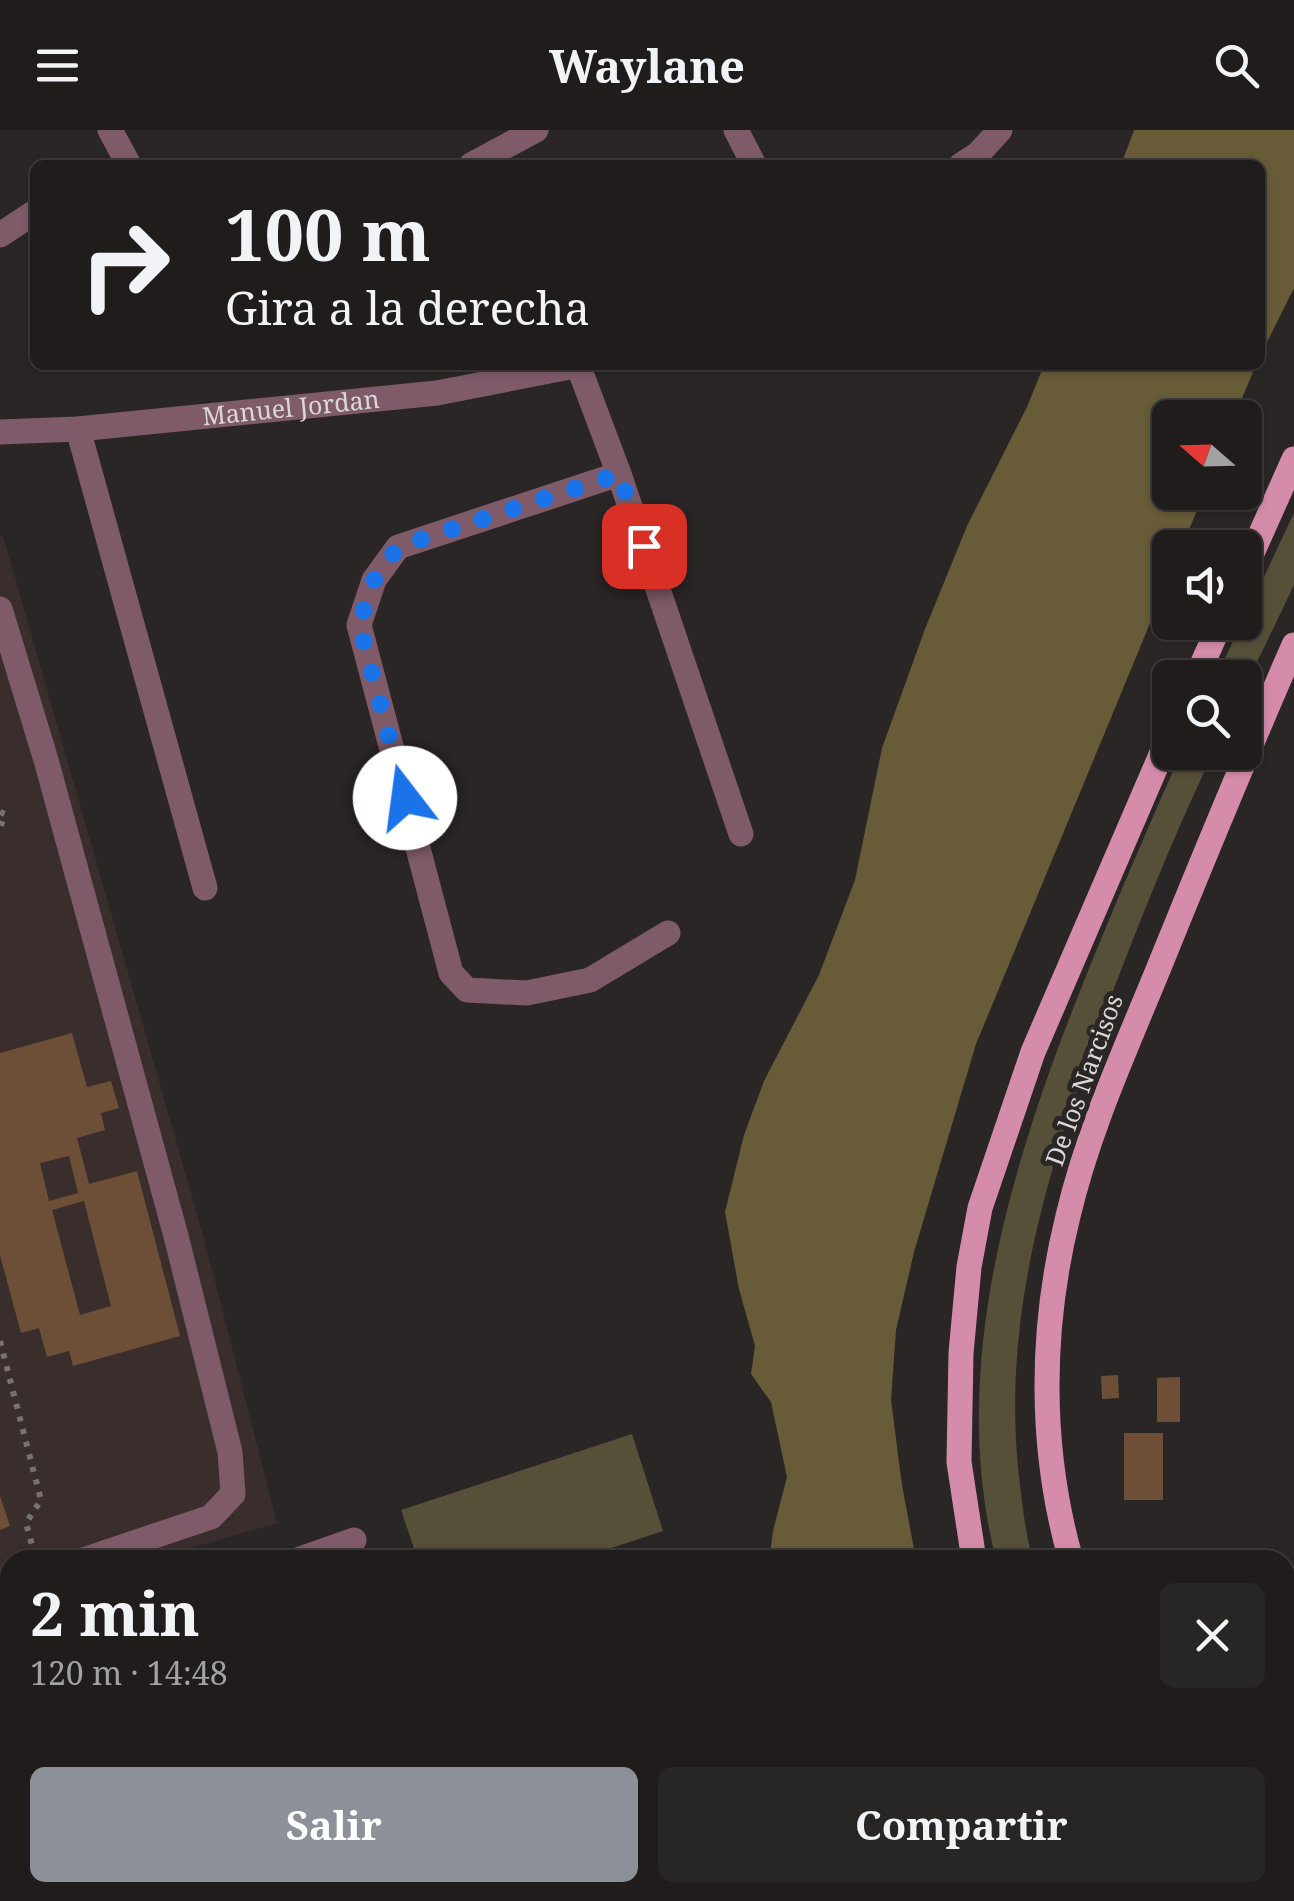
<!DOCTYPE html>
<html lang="es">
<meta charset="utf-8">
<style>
body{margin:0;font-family:"Noto Serif",serif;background:#282525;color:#f1f3f6;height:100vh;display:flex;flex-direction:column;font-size:38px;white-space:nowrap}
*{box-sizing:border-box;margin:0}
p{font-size:32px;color:#a2a1a3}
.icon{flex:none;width:55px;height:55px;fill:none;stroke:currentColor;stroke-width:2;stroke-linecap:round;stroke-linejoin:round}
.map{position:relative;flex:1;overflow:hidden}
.side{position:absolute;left:0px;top:1420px;width:1295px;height:352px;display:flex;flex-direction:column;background:#201c1c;border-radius:30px 30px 0 0;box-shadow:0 2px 8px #0004,0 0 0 2px #3d3a3b}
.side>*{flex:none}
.banner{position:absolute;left:30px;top:30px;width:1235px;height:210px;border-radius:15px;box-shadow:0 2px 8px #0004,0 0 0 2px #3d3a3b;background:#201c1c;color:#f1f3f6;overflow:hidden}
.needle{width:65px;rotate:290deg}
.fabs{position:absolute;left:1152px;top:270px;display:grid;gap:20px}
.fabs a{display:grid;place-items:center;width:110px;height:110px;border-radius:15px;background:#201c1c;box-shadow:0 2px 8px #0004,0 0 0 2px #3d3a3b;font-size:50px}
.pin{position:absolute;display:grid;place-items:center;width:85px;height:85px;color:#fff;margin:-42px;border-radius:20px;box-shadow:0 5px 15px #0006}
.me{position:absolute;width:110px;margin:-55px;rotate:345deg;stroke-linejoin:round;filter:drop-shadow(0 0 8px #0008)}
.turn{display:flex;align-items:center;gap:35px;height:210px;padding:0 30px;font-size:45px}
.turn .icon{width:130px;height:130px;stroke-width:2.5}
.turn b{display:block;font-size:70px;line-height:85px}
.round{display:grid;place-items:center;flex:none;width:105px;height:105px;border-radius:15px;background:#282525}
.headline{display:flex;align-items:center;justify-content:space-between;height:170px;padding:0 30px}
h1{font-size:60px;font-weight:700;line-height:75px}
.button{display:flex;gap:20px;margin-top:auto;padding:20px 30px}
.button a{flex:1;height:115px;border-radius:15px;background:#8c9099;color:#fff;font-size:40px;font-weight:700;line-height:115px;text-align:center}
.button a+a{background:#282525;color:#f1f3f6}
header{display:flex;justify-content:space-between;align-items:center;height:130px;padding:0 30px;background:#201c1c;font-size:45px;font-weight:700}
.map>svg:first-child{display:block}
.built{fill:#3a2e2c}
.green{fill:#575039}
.forest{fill:#675b38}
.building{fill:#6d4f38;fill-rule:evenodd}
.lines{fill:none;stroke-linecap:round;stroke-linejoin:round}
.path{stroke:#777272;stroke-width:6;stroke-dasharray:5 8;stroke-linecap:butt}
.minor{stroke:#7f5b69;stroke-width:25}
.major{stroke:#d58caa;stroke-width:25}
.route{stroke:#1a73e8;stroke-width:18;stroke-dasharray:0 32.4}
.labels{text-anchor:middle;stroke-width:10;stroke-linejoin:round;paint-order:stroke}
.street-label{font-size:25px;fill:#dbd7d7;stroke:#2b2626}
</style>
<header><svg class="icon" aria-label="menu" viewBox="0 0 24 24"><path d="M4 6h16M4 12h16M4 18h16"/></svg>Waylane<svg class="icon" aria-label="search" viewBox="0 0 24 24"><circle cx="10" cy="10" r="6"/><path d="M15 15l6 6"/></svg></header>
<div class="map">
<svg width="1294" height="1771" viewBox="0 0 1294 1771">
<rect width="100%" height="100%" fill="#2b2626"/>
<path class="built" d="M 3,406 L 203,1105 L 277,1393 L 150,1430 L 10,1430 L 10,1471 L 0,1474 L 0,407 Z"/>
<g class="green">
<path d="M 1294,383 L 1294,455 L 1245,557 L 1245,548 L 1216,547 L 1242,493 L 1245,492 L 1245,487 Z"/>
<path d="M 1181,623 L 1213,623 C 1173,707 1138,795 1105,882 C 1049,1036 999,1189 1020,1355 C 1023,1380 1026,1406 1033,1430 L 996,1430 C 952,1255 1000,1075 1061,910 C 1098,813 1139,718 1181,623 Z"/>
<path d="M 632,1304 L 663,1401 L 575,1430 L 418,1430 L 401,1380 Z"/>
</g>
<g class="forest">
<path d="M 1134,0 L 1294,0 L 1294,158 L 1260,226 L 1260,35 L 1121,35 Z"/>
<path d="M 1044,235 L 1256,235 L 1234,287 L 1170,288 L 1170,362 L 1204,363 L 1182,417 L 1170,418 L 1170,445 L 976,914 L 914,1122 L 896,1200 L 891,1270 L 902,1355 L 916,1430 L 769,1430 L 773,1401 L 787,1347 L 771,1272 L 751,1244 L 755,1216 L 739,1159 L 725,1082 L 744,1005 L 764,951 L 819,845 L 855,750 L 882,618 L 925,499 L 967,396 L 1027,277 Z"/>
<path d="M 1029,1763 L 1034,1771 L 763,1771 L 762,1763 Z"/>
</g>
<g class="building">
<path d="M 72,903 L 87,957 L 111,951 L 119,978 L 101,983 L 105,1000 L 77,1008 L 89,1054 L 137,1041 L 180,1206 L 73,1236 L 69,1221 L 47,1227 L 39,1198 L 21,1203 L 0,1125 L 0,923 ZM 69,1026 L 78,1063 L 49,1071 L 40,1033 ZM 84,1071 L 111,1176 L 80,1185 L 52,1080 Z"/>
<path d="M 1118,1245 L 1119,1268 L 1102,1269 L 1101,1246 Z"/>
<path d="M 1180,1247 L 1180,1292 L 1157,1292 L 1157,1248 Z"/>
<rect x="1124" y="1303" width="39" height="67"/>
<path d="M 0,1366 L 10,1396 L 0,1400 Z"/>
<path d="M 45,1762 L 92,1762 L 95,1771 L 47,1771 Z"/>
<path d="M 124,1762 L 172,1762 L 174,1771 L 127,1771 Z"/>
<path d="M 252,1762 L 300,1762 L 302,1771 L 255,1771 Z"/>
<path d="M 328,1762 L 376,1762 L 378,1771 L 331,1771 Z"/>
<path d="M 455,1762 L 503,1762 L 506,1771 L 458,1771 Z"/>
<path d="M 535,1762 L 582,1762 L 585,1771 L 537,1771 Z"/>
</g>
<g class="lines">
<g class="path">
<path d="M 0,682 L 5,684 L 0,698"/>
<path d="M 0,1211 L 41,1370 L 26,1393 L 36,1430"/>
</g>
<g class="minor">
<path d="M 110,0 L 129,35"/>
<path d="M 736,0 L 754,35"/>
<path d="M 471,35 L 536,0"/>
<path d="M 961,35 L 978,24 L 1000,0"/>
<path d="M 0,105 L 35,82"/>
<path d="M 578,235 L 619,344 L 741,704"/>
<path d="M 78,299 L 205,758"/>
<path id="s1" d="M 0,302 L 78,299 L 437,263 L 580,235"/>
<path d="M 619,344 L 398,417 L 374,450 L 359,495 L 451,843 L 467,860 L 527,863 L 590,850 L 668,803"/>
<path d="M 0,479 L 46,630 L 176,1106 L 230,1322 L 233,1364 L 211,1387 L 83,1430"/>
<path d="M 297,1430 L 354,1410"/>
<path d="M 0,1457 L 10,1454"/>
<path d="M 0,1527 L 10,1524"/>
<path d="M 0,1640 L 10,1637"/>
<path d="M 198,1762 L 200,1771"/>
<path d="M 400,1762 L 402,1771"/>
<path d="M 602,1762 L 605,1771"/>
</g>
<g class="major">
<path d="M 1245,439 L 1294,329"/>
<path d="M 1196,548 L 1221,492"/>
<path d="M 974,1430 L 959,1332 L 961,1223 L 969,1137 L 980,1078 L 1033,922 L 1170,604"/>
<path d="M 1071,1430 C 1039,1318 1040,1199 1068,1086 C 1089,997 1128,914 1162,830 C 1205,724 1248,620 1294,515"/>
<path d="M 1136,1762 L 1142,1771"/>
<path d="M 1250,1762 L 1257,1771"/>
</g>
</g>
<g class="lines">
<path class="route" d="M 405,668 L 359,494 L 374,450 L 398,417 L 619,344 L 644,416"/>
</g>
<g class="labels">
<g class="street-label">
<text dy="9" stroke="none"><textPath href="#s1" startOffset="292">Manuel Jordan</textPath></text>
<text transform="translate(1084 950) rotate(-70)" y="9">De los Narcisos</text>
</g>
</g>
</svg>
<div class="fabs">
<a><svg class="needle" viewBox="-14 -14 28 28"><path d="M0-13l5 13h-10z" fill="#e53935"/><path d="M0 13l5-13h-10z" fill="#a2a1a3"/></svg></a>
<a><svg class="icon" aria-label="sound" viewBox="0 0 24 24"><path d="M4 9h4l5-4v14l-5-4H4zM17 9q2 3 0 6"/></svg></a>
<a><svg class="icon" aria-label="search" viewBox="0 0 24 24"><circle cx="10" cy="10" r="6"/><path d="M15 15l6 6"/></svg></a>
</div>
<div class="pin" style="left:644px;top:416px;background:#d93025"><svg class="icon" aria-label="arrive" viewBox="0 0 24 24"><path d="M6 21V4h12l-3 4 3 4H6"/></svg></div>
<svg class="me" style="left:405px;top:668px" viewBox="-20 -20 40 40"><circle r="19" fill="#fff"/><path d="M0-13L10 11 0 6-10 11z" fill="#1a73e8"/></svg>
<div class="banner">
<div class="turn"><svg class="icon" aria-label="right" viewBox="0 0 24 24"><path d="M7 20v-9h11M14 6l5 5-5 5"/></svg><div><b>100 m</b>Gira a la derecha</div></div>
</div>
<section class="side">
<div class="headline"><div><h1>2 min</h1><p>120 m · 14:48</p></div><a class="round"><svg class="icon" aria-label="close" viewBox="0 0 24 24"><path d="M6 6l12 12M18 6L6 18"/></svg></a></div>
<div class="button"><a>Salir</a><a>Compartir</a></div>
</section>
</div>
